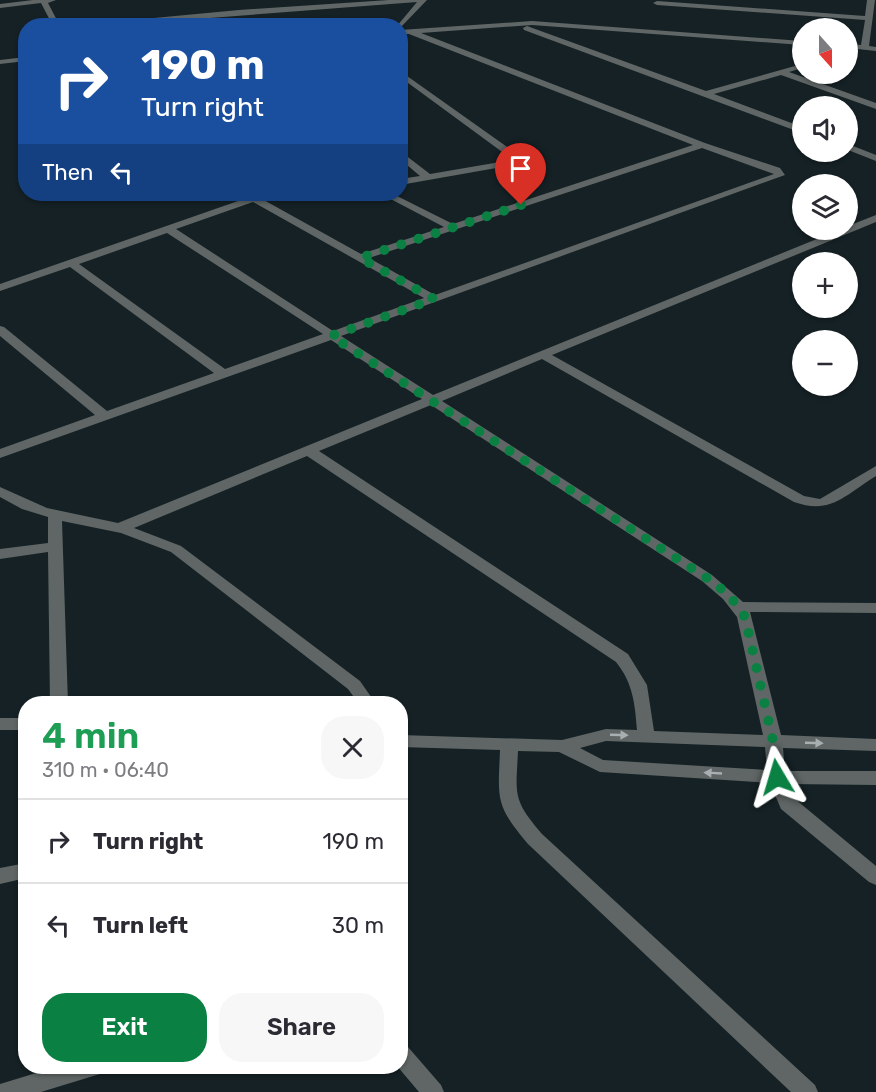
<!DOCTYPE html>
<meta charset="utf-8">
<style>
body{margin:0;font-family:Rubik,sans-serif;background:#f7f7f7;color:#2b2b33;height:100vh;display:flex;flex-direction:column;font-size:22px;white-space:nowrap}
*{box-sizing:border-box;margin:0}
p{font-size:20px;color:#7c7c81}
.icon{flex:none;width:33px;height:33px;fill:none;stroke:currentColor;stroke-width:2;stroke-linecap:round;stroke-linejoin:round}
.map{position:relative;flex:1;overflow:hidden}
.drawer{position:absolute;left:18px;top:696px;width:390px;height:378px;display:flex;flex-direction:column;background:#fff;border-radius:24px;box-shadow:0 2px 4px #0004}
.drawer>*{flex:none}
.guide{position:absolute;left:18px;top:18px;width:390px;height:183px;border-radius:24px;box-shadow:0 2px 4px #0004;background:#1a4fa0;color:#fff;overflow:hidden}
.needle{width:39px;rotate:159deg}
.tools{position:absolute;left:792px;top:18px;display:grid;gap:12px}
.tools a{display:grid;place-items:center;width:66px;height:66px;border-radius:50%;background:#fff;box-shadow:0 2px 4px #0004;font-size:30px}
.pin{position:absolute;display:grid;place-items:center;width:51px;height:51px;color:#fff;margin:-62px -26px;border-radius:50% 50% 50% 0;rotate:-45deg;box-shadow:0 0 6px #0007}
.pin .icon{rotate:45deg}
.me{position:absolute;width:66px;margin:-33px;rotate:353deg;stroke-linejoin:round;filter:drop-shadow(0 0 4px #0008)}
.turn{display:flex;align-items:center;gap:21px;height:126px;padding:0 24px;font-size:27px}
.turn .icon{width:78px;height:78px;stroke-width:2.5}
.turn b{display:block;font-size:42px;line-height:51px}
.then{display:flex;align-items:center;height:57px;padding:0 24px;background:#0003;gap:12px;font-size:22px}
.round{display:grid;place-items:center;flex:none;width:63px;height:63px;border-radius:24px;background:#f7f7f7}
.overview{display:flex;align-items:center;justify-content:space-between;height:102px;padding:0 24px}
h1{font-size:36px;font-weight:600;line-height:45px;color:#1e9e55}
.primary-button{display:flex;gap:12px;margin-top:auto;padding:12px 24px}
.primary-button a{flex:1;height:69px;border-radius:24px;background:#0b8043;color:#fff;font-size:24px;font-weight:600;line-height:69px;text-align:center}
.primary-button a+a{background:#f7f7f7;color:#2b2b33}
ul{padding:0;list-style:none}
li{display:flex;align-items:center;gap:18px;height:84px;padding:0 24px;border-top:2px solid #e1e1e2}
li div{flex:1}
li b{display:block;font-size:22px}
li em{font-style:normal}
.map>svg:first-child{display:block}
.lines{fill:none;stroke-linecap:round;stroke-linejoin:round}
.street{fill:#5f6665;fill-rule:evenodd}
.oneway{fill:#a8afb0}
.route{stroke:#0b8043;stroke-width:10;stroke-dasharray:0 18}
</style>
<div class="map">
<svg width="876" height="1092" viewBox="0 0 876 1092">
<rect width="100%" height="100%" fill="#152125"/>
<g class="lines">
<g class="street">
<path d="M 33,0 L 56,0 L 48,3 L 60,26 L 53,26 L 41,3 L 0,8 L 0,4 Z"/>
<path d="M 389,0 L 427,0 L 400,28 L 400,26 L 397,26 L 417,2 L 105,26 L 69,26 L 239,10 Z"/>
<path d="M 867,0 L 875,0 L 869,46 L 876,47 L 876,51 L 848,48 L 848,44 L 861,45 L 865,20 L 657,5 L 653,3 L 657,1 L 865,16 Z"/>
<path d="M 532,21 L 802,41 L 802,45 L 532,25 L 421,33 L 705,143 L 780,168 L 785,175 L 341,336 L 433,395 L 839,230 L 848,230 L 848,226 L 876,215 L 876,222 L 552,355 L 804,496 L 820,499 L 876,466 L 876,476 C 845,495 831,515 794,502 L 542,359 L 442,401 L 712,575 L 743,602 L 876,603 L 876,613 L 750,612 L 781,735 L 876,739 L 876,751 L 783,748 L 785,771 L 876,771 L 876,785 L 788,784 L 795,799 L 876,866 L 876,885 L 869,882 L 781,809 L 770,783 L 600,772 L 559,752 L 518,751 C 516,795 512,799 542,834 L 815,1085 L 818,1092 L 791,1092 L 528,844 C 495,805 498,800 500,750 L 400,747 L 400,735 L 562,740 L 606,729 L 637,730 C 635,704 633,683 616,662 L 307,456 L 134,528 L 181,546 L 360,681 L 376,704 L 359,704 L 348,689 L 171,552 L 121,533 L 62,521 L 68,704 L 50,704 L 48,552 L 0,559 L 0,549 L 48,543 L 48,517 L 22,509 L 0,497 L 0,487 L 47,508 L 118,523 L 422,399 L 331,340 L 0,458 L 0,449 L 95,415 L 0,336 L 0,326 L 4,327 L 107,411 L 214,373 L 70,267 L 0,291 L 0,284 L 258,194 L 271,194 L 262,199 L 361,254 L 444,227 L 381,194 L 393,194 L 453,224 L 693,145 L 409,34 L 400,34 L 400,30 ZM 702,148 L 774,174 L 435,295 L 369,258 ZM 253,202 L 424,298 L 333,331 L 176,229 ZM 167,233 L 323,334 L 225,369 L 79,264 ZM 431,405 L 702,581 L 723,599 L 737,617 L 763,735 L 654,731 L 647,685 L 628,654 L 319,451 ZM 606,741 L 765,747 L 767,770 L 603,760 L 580,748 Z"/>
<path d="M 527,26 L 706,91 L 802,64 L 802,68 L 789,72 L 876,103 L 876,109 L 781,75 L 714,94 L 802,127 L 802,133 L 524,30 L 523,28 Z"/>
<path d="M 26,57 L 26,61 L 0,64 L 0,60 Z"/>
<path d="M 400,71 L 517,154 L 519,156 L 514,162 L 502,167 L 400,185 L 400,179 L 420,176 L 400,159 L 400,151 L 430,174 L 500,162 L 509,157 L 400,77 Z"/>
<path d="M 848,144 L 876,155 L 876,161 L 848,150 Z"/>
<rect x="0" y="718" width="26" height="12"/>
<path d="M 26,863 L 26,878 L 0,884 L 0,868 Z"/>
<path d="M 400,1044 L 408,1047 L 441,1085 L 444,1092 L 419,1092 L 397,1066 L 400,1066 Z"/>
<path d="M 59,1066 L 106,1066 L 103,1073 L 41,1092 L 0,1092 L 0,1084 Z"/>
</g>
</g>
<defs><path id="oneway-solid" d="M-6-.8H1V-3.2L6.5 0L1 3.2V.8H-6Z" transform="scale(1.5)"/></defs>
<g class="oneway">
<use href="#oneway-solid" transform="translate(619 735) rotate(2)"/>
<use href="#oneway-solid" transform="translate(814 743) rotate(2)"/>
<use href="#oneway-solid" transform="translate(713 773) rotate(-177)"/>
</g>
<g class="lines">
<path class="route" d="M 521,205 L 360,258 L 434,299 L 331,336 L 707,578 L 729,595 L 745,617 L 773,741 L 777,777"/>
</g>
</svg>
<div class="tools">
<a><svg class="needle" viewBox="-14 -14 28 28"><path d="M0-13l5 13h-10z" fill="#e53935"/><path d="M0 13l5-13h-10z" fill="#7c7c81"/></svg></a>
<a><svg class="icon" aria-label="sound" viewBox="0 0 24 24"><path d="M4 9h4l5-4v14l-5-4H4zM17 9q2 3 0 6"/></svg></a>
<a><svg class="icon" aria-label="layers" viewBox="0 0 24 24"><path d="M12 4l9 5-9 5-9-5zM3 14l9 5 9-5"/></svg></a>
<a>+</a>
<a>−</a>
</div>
<div class="pin" style="left:521px;top:205px;background:#d93025"><svg class="icon" aria-label="arrive" viewBox="0 0 24 24"><path d="M6 21V4h12l-3 4 3 4H6"/></svg></div>
<svg class="me" style="left:777px;top:777px" viewBox="-20 -20 40 40"><path d="M0-17L14 15 0 8-14 15z" fill="#0b8043" stroke="#fff" stroke-width="4"/></svg>
<div class="guide">
<div class="turn"><svg class="icon" aria-label="right" viewBox="0 0 24 24"><path d="M7 20v-9h11M14 6l5 5-5 5"/></svg><div><b>190 m</b>Turn right</div></div>
<div class="then">Then<svg class="icon" aria-label="left" viewBox="0 0 24 24"><path d="M17 20v-9H6M10 6l-5 5 5 5"/></svg></div>
</div>
<section class="drawer">
<div class="overview"><div><h1>4 min</h1><p>310 m · 06:40</p></div><a class="round"><svg class="icon" aria-label="close" viewBox="0 0 24 24"><path d="M6 6l12 12M18 6L6 18"/></svg></a></div>
<ul>
<li><svg class="icon" aria-label="right" viewBox="0 0 24 24"><path d="M7 20v-9h11M14 6l5 5-5 5"/></svg><div><b>Turn right</b></div><em>190 m</em></li>
<li><svg class="icon" aria-label="left" viewBox="0 0 24 24"><path d="M17 20v-9H6M10 6l-5 5 5 5"/></svg><div><b>Turn left</b></div><em>30 m</em></li>
</ul>
<div class="primary-button"><a>Exit</a><a>Share</a></div>
</section>
</div>
